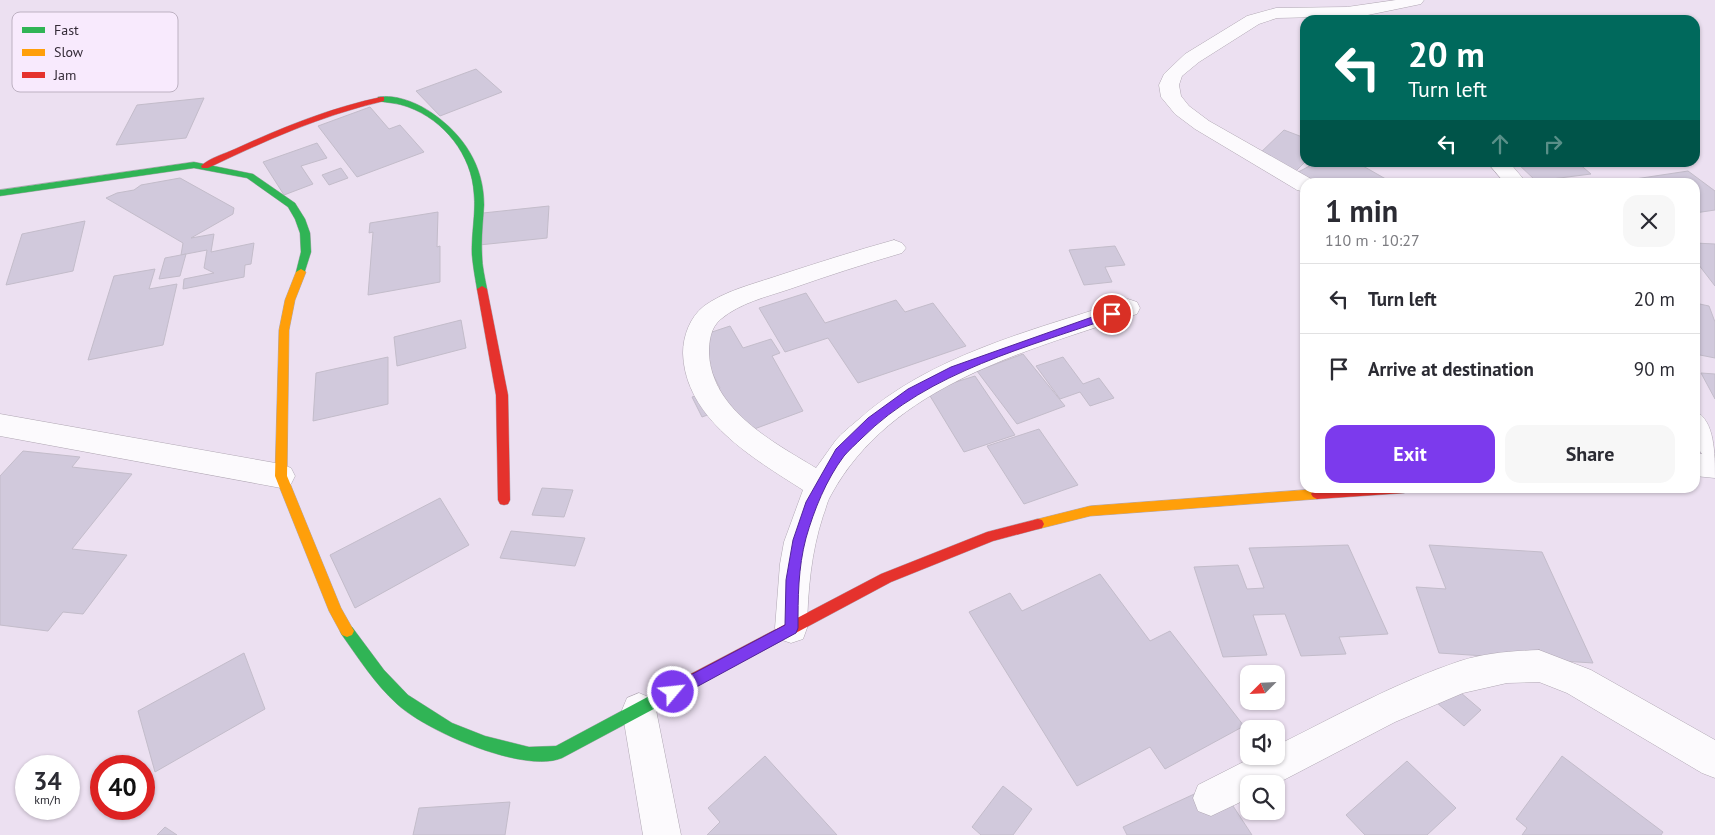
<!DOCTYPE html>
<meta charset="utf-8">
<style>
body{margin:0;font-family:"PT Sans",sans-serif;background:#f7f7f7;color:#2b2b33;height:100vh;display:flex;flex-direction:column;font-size:19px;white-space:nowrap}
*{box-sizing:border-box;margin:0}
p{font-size:16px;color:#7c7c81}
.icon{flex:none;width:28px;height:28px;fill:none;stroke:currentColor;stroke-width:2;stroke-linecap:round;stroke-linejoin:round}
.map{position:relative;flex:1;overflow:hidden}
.side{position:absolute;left:1300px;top:178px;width:400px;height:315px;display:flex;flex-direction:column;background:#fff;border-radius:15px;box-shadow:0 1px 4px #0004}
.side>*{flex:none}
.top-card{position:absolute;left:1300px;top:15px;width:400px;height:152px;border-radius:15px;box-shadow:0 1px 4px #0004;background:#00695c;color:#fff;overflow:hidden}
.needle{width:32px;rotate:246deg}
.buttons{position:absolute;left:1240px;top:665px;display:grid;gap:10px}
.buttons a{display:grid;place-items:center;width:45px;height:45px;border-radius:10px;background:#fff;box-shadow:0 1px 4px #0004;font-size:25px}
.speed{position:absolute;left:15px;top:755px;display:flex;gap:10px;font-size:25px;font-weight:700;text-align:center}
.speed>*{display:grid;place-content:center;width:65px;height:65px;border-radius:50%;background:#fff;box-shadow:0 1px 4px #0004;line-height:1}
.speed small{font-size:12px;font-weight:400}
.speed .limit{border:8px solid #d22;background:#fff;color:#111}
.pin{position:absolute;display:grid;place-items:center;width:42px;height:42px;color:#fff;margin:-21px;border:2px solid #fff;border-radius:50%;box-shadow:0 1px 5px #0007}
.me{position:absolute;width:55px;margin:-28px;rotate:62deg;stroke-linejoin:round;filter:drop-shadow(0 0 4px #0008)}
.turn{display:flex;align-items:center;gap:18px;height:105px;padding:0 25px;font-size:22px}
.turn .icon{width:65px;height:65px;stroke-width:2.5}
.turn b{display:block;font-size:35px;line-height:42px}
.lanes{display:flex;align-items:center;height:48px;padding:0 25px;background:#0003;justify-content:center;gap:25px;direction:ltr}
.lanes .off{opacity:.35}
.round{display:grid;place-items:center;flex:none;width:52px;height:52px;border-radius:15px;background:#f7f7f7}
.head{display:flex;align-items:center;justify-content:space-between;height:85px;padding:0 25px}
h1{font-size:30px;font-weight:700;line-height:38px}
.button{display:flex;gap:10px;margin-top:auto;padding:10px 25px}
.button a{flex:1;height:58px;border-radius:15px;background:#7c3aed;color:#fff;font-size:20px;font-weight:700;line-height:58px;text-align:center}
.button a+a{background:#f7f7f7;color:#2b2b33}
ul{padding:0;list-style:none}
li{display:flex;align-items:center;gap:15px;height:70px;padding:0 25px;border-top:1px solid #e1e1e2}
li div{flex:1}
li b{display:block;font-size:19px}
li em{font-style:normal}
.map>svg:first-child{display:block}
.building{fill:#d1c9dc;stroke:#c3bcca}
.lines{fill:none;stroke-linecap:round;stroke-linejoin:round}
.street-casing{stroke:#b0a7b3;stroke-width:1}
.fast-casing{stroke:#b0a7b3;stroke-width:1}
.slow-casing{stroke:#b0a7b3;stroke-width:1}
.jam-casing{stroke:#b0a7b3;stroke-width:1}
.street{fill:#fcfafd;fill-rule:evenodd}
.fast{fill:#30b455;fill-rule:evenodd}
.slow{fill:#ff9f0a;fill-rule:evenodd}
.jam{fill:#e5322d;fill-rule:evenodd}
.route{fill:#7c3aed;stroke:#51269a}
.key{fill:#f8eafd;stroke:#bdb1c2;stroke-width:1}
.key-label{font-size:14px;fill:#342b37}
</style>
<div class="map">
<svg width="1715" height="835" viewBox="0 0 1715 835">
<rect width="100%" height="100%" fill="#ece0f1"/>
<g class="building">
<path d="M 476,69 L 502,92 L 440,116 L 416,91 Z"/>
<path d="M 204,98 L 186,138 L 116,145 L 137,105 Z"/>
<path d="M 370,107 L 389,129 L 400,125 L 424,152 L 357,177 L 318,126 Z"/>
<path d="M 1284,130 L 1305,138 L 1301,143 L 1305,145 L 1305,162 L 1295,172 L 1257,156 Z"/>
<path d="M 317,143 L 327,158 L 301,166 L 313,184 L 284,195 L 263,162 Z"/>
<path d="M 1317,162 L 1356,162 L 1391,182 L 1305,182 L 1305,189 L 1287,178 Z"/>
<path d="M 1516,162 L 1577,162 L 1591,174 L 1536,181 Z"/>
<path d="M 341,168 L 348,178 L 329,185 L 322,175 Z"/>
<path d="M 1688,171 L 1715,191 L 1715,210 L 1695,213 L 1695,182 L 1639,182 L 1635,179 Z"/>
<path d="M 180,178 L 234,208 L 233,214 L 191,238 L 214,234 L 211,252 L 254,243 L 251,264 L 245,265 L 244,277 L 183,289 L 184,279 L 214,273 L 204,268 L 207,250 L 181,255 L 183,243 L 106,198 L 117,193 L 134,190 L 141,185 Z"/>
<path d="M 549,206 L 547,238 L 479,245 L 483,213 Z"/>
<path d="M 438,212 L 437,247 L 440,246 L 440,282 L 368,295 L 373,232 L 369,233 L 370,223 Z"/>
<path d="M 85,221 L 73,271 L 6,285 L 22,234 Z"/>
<path d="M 1695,243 L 1715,244 L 1715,286 L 1695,260 Z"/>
<path d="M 1115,246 L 1125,265 L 1105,267 L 1112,282 L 1084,285 L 1069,250 Z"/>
<path d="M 186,254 L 180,276 L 159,279 L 165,258 Z"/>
<path d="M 155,269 L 149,289 L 177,284 L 163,345 L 88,360 L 114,276 Z"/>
<path d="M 806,293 L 825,323 L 896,300 L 905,312 L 933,303 L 966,346 L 858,383 L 828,338 L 785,352 L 759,308 Z"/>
<path d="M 1695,303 L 1709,306 L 1715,322 L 1715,358 L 1695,354 Z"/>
<path d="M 461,320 L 466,348 L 397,366 L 394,337 Z"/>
<path d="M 730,326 L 743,348 L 771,339 L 780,353 L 772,356 L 803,411 L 738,435 L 724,409 L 702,417 L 692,397 L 720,388 L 694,338 Z"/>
<path d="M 1023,354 L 1065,406 L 1017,424 L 977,371 Z"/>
<path d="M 388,357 L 388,404 L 313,421 L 316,373 Z"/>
<path d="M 1063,357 L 1083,384 L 1099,378 L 1114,398 L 1090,406 L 1080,392 L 1060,399 L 1036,366 Z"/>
<path d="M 1701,373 L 1715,374 L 1715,399 Z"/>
<path d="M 975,376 L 1015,435 L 964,452 L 927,391 Z"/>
<path d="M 1039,429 L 1078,485 L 1024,504 L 987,446 Z"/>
<path d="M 23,451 L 80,457 L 72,467 L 132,474 L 72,549 L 127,555 L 83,614 L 63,612 L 48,631 L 0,625 L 0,476 Z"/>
<path d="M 542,488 L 573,490 L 564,517 L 532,515 Z"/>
<path d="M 440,498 L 469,545 L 355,608 L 330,555 Z"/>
<path d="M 511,531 L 585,538 L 575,566 L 500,558 Z"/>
<path d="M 1348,545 L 1388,634 L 1339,637 L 1346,654 L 1301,656 L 1285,614 L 1253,615 L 1267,655 L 1223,657 L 1194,567 L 1238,565 L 1247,589 L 1264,588 L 1249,548 Z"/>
<path d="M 1429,545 L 1542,552 L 1593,663 L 1439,653 L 1416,587 L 1446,589 Z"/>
<path d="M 1100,574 L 1150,641 L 1170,631 L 1244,726 L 1165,769 L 1150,747 L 1077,786 L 969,612 L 1010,593 L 1022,611 Z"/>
<path d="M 244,653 L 265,709 L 155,772 L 138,711 Z"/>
<path d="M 1454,687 L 1481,710 L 1464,726 L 1437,703 Z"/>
<path d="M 765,756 L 837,835 L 707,835 L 720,822 L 708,808 Z"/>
<path d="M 1562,756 L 1663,832 L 1661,835 L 1522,835 L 1527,828 L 1516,819 Z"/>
<path d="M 1407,761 L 1456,808 L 1427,835 L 1365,835 L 1346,815 Z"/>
<path d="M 1218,783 L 1252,835 L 1127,835 L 1123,827 Z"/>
<path d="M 1003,786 L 1032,809 L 1013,835 L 981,835 L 972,827 Z"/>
<path d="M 510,802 L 505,835 L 413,835 L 419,808 Z"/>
<path d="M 165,827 L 177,835 L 157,835 Z"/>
</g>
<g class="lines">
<g class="street-casing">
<g id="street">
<path d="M 1396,0 L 1424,0 L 1421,4 L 1363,16 L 1277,18 L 1259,24 L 1199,62 L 1182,76 L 1179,85 L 1181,96 L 1189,106 L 1209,121 L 1313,180 L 1314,182 L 1305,182 L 1305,192 L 1297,190 L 1195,129 L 1175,114 L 1161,97 L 1159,85 L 1164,74 L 1185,54 L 1247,16 L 1276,8 L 1347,7 Z"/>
<path d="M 1487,162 L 1509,162 L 1526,182 L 1504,182 Z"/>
<path d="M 894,240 L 902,243 L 906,248 L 902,253 C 864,264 827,276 790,289 C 766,297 740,303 721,319 C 710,328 709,342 709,354 C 712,410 773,442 816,468 C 823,459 829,449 836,440 C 842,433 851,426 858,420 C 929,356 1030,331 1119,302 L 1128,299 L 1137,302 L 1140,308 L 1137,314 C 1026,351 891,385 831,495 C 827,501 826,509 823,516 C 811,553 808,589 807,628 L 803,639 L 791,643 L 779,639 L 775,628 L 780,564 L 784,542 L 803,490 C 753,458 685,419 683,353 C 683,336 690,317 704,306 C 725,291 750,285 774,277 C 814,264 854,251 894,240 Z"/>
<path d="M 1695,411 C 1715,420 1715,454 1715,478 L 1695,476 L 1695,454 L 1702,454 L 1695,444 Z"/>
<path d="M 0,414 L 281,464 L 291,468 L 295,476 L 291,484 L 281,488 L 0,436 Z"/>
<path d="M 1539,650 L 1591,670 L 1715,740 L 1715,778 L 1702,773 L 1567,693 L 1539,682 L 1507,683 L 1463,693 L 1395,722 L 1276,784 L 1249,784 L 1249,798 L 1211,816 L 1198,811 L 1193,798 L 1198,785 L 1255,756 L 1276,756 L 1276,746 C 1336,716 1397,682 1460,661 C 1485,653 1512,651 1539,650 Z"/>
<path d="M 639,693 L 651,698 L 656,710 L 681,835 L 643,835 L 622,710 L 627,698 Z"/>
</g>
</g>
<g class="fast-casing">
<g id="fast">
<path d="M 378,97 C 396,94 418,103 432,113 C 464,135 484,166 484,205 C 483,222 481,238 482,255 C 482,266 485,278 487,289 L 486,291 L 478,291 L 477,289 C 475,278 473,266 472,255 C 471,234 476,214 474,194 C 472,155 444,120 408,107 C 398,103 388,103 378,101 Z"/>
<path d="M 194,162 L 253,174 L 295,203 L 305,219 L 310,233 L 311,252 L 304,274 L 298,274 L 296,272 L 301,252 L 300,233 L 295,219 L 288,207 L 247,178 L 194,168 L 0,196 L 0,190 Z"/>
<path d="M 347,625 L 352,627 L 384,670 L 408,695 L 452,723 L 485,736 L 529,747 L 556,746 L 683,678 L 688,676 L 693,678 L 695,683 L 693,688 L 562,758 C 524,774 426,731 397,704 C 375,684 359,659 342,635 L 340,631 L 342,627 Z"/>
</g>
</g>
<g class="slow-casing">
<g id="slow">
<path d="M 301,269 L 306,272 L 295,300 L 289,330 L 287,476 L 341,608 L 354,631 L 352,635 L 347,637 L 342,635 L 329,611 L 275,476 L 279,330 L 285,300 L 296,272 Z"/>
<path d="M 1317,489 L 1321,491 L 1323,494 L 1321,497 L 1317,499 L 1090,516 L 1038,529 L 1034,528 L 1032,524 L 1034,520 L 1090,506 Z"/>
</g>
</g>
<g class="jam-casing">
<g id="jam">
<path d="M 381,97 L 384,97 L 384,101 C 320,116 267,140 208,168 L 202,168 L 201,166 C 209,158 224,154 235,149 C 283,127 330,108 381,97 Z"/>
<path d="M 482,286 L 487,289 L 508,395 L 510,500 L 508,504 L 504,505 L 500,504 L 498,500 L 496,395 L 477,289 Z"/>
<path d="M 1340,488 L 1410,488 L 1408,491 L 1404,493 L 1317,499 L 1313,497 L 1311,494 L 1313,491 Z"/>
<path d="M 1038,519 L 1042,520 L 1044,524 L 1042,528 L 993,541 L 891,582 L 693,688 L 688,690 L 683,688 L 681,683 L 683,678 L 881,574 L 987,532 Z"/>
</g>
</g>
<use href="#street" class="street"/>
<use href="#fast" class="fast"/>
<use href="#slow" class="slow"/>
<use href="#jam" class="jam"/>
</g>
<path class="route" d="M 1112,310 L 1117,314 L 1116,316 C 1029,347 929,371 862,438 C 856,444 849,450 844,456 C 826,480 814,510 806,538 C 798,568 798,598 798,628 L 796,633 L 678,697 L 673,699 L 668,697 L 666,692 L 668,687 L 785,625 L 786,580 L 793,540 L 806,502 L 836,449 L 868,418 L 908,389 L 951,367 Z"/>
<rect x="12" y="12" width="166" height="80" rx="8" class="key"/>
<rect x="22" y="27" width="23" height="6" fill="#30b455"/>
<rect x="22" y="49" width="23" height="7" fill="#ff9f0a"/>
<rect x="22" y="72" width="23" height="6" fill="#e5322d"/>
<g class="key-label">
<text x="54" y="35">Fast</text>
<text x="54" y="57">Slow</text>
<text x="54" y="80">Jam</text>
</g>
</svg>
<div class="buttons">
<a><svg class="needle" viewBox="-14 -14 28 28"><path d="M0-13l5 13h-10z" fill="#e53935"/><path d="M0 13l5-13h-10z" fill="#7c7c81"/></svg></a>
<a><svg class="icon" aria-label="sound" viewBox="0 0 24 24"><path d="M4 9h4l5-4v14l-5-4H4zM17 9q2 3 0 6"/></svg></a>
<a><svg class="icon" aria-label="search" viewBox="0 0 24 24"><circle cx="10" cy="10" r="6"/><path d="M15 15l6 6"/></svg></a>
</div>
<div class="speed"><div>34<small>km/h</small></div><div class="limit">40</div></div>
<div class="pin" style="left:1112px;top:314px;background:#d93025"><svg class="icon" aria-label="arrive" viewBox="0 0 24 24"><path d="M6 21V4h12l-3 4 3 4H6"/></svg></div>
<svg class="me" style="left:673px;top:692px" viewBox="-20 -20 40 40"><circle r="17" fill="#7c3aed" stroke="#fff" stroke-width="3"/><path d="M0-11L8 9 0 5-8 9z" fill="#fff"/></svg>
<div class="top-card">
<div class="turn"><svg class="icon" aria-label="left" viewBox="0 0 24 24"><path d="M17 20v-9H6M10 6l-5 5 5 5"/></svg><div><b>20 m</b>Turn left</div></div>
<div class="lanes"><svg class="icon" aria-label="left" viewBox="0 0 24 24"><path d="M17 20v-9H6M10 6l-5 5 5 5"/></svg><svg class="icon off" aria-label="ahead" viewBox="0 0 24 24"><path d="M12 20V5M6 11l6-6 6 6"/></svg><svg class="icon off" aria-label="right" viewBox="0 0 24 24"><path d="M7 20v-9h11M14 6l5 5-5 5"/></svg></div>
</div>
<section class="side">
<div class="head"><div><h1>1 min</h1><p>110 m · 10:27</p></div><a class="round"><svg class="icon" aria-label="close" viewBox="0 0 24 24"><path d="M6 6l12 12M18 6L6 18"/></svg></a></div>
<ul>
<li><svg class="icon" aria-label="left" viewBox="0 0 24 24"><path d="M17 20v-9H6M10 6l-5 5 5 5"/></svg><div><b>Turn left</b></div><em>20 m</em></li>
<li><svg class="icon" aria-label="arrive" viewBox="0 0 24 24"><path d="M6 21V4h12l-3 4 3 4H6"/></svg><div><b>Arrive at destination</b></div><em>90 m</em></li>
</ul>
<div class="button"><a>Exit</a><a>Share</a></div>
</section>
</div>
